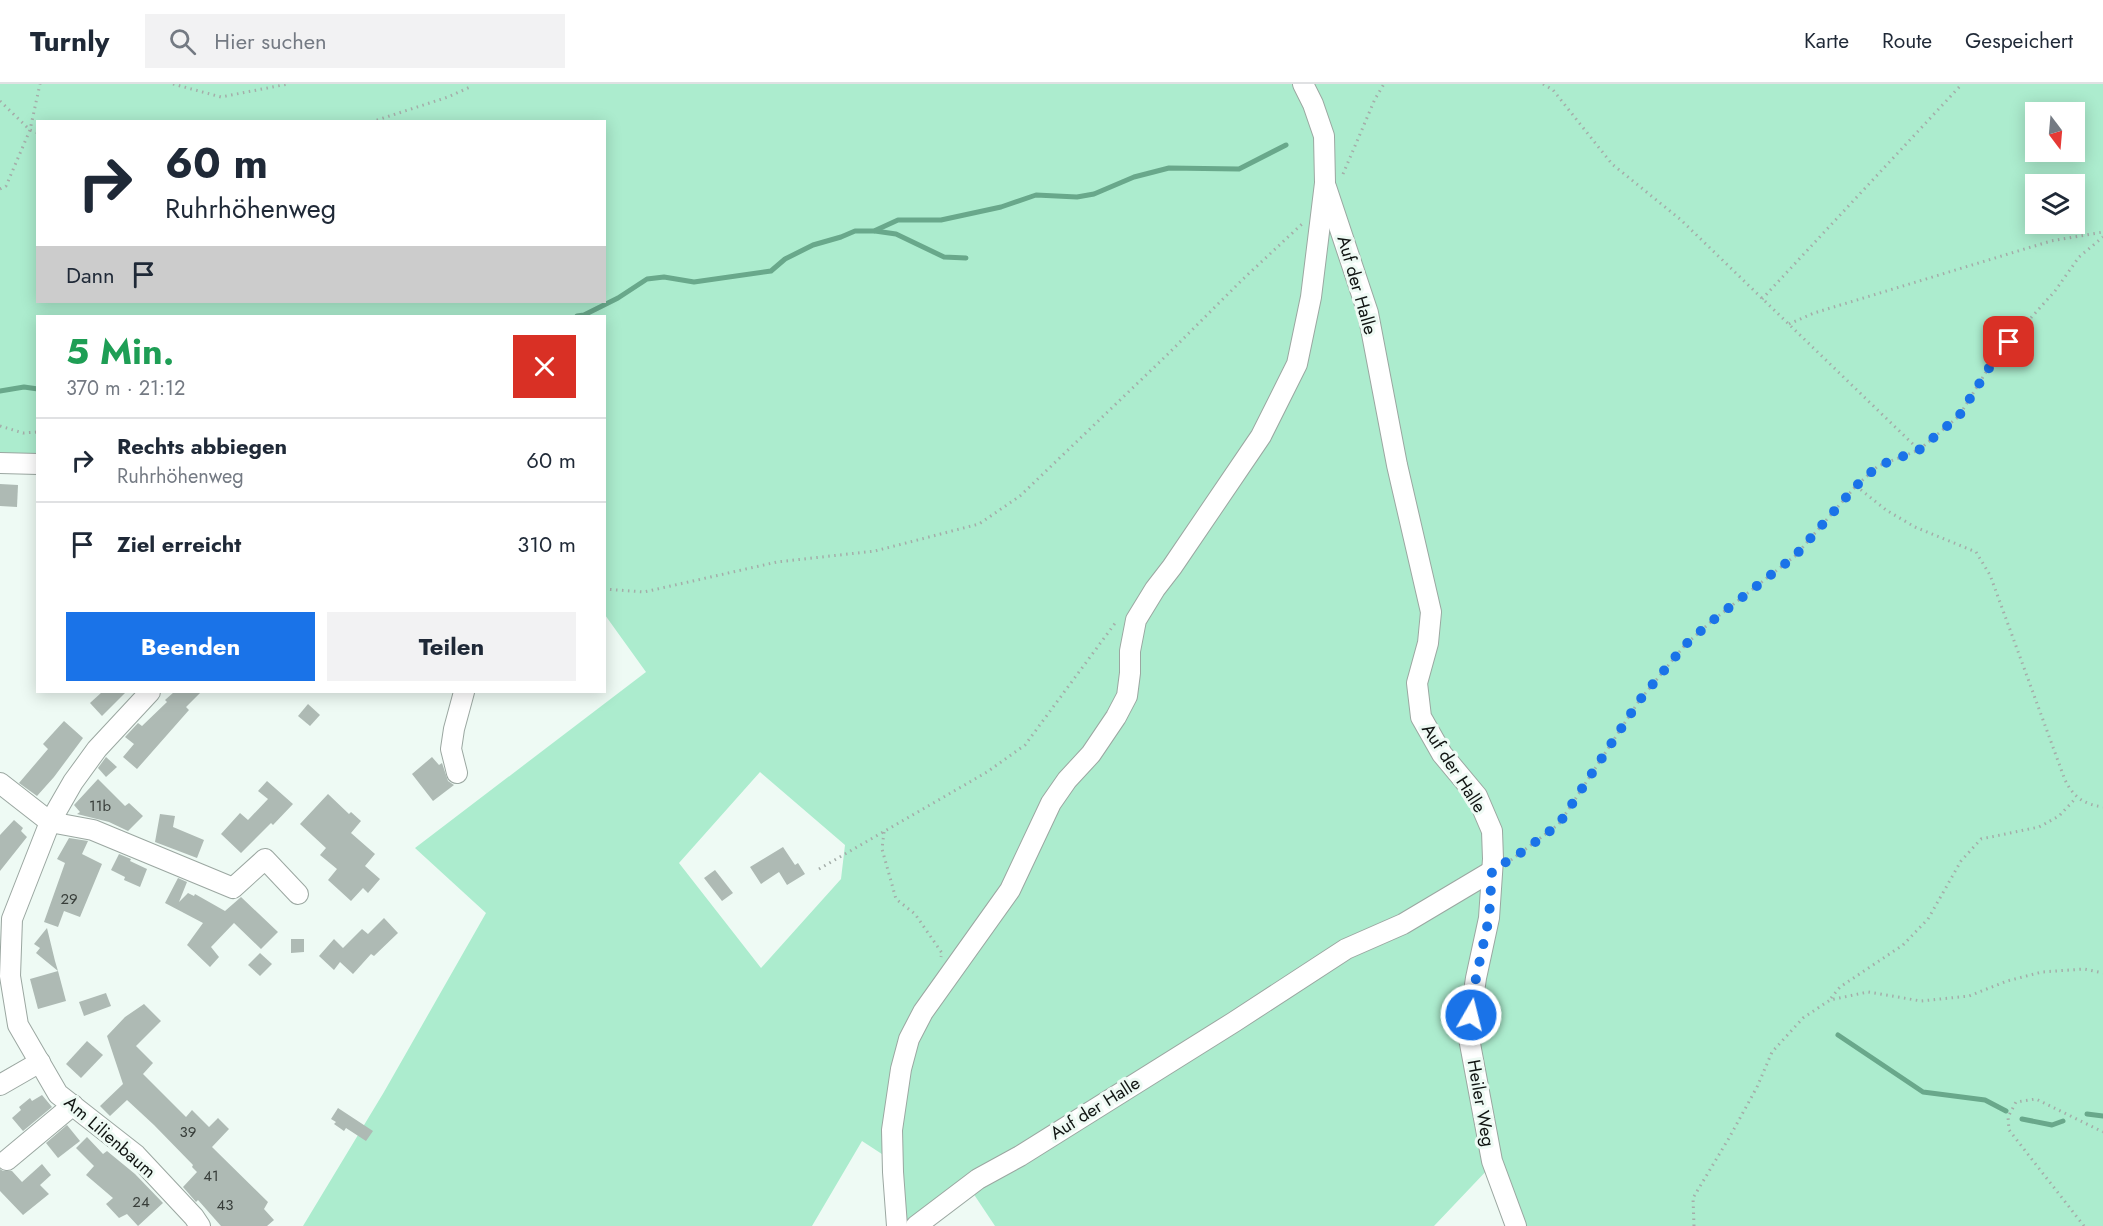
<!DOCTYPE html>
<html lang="de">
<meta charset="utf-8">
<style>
body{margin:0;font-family:Jost,sans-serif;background:#f2f2f3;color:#1f2937;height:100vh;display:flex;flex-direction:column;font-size:22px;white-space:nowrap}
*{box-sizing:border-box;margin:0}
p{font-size:20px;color:#747a83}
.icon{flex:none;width:33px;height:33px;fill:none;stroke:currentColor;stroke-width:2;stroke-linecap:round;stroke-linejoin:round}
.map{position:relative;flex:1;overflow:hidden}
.sheet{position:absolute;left:36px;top:231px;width:570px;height:378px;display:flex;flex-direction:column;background:#fff;border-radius:0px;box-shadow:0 3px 15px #0003}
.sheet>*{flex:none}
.hud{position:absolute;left:36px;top:36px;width:570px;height:183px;border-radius:0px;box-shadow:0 3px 15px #0003;background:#fff;color:#1f2937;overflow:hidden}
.needle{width:39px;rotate:164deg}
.fabs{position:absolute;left:2025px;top:18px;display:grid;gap:12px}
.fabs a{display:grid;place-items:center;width:60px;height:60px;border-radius:0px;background:#fff;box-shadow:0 3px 15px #0003;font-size:30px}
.pin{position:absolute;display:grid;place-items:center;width:51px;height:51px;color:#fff;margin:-26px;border-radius:12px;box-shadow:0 3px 9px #0006}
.me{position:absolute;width:66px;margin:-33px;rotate:8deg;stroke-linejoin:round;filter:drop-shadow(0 0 4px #0008)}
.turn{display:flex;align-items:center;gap:21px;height:126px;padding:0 30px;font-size:27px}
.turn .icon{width:78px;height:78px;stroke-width:2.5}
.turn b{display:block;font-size:42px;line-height:51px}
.then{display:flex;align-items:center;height:57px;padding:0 30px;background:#0003;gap:12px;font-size:22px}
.round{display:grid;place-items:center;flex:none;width:63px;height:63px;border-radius:0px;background:#f2f2f3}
.head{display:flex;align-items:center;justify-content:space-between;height:102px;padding:0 30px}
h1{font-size:36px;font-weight:700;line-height:45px;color:#1e9e55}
.action{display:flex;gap:12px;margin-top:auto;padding:12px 30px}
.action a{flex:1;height:69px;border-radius:0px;background:#1a73e8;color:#fff;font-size:24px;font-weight:700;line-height:69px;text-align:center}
.action a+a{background:#f2f2f3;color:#1f2937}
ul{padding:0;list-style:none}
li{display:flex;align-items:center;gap:18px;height:84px;padding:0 30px;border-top:2px solid #e0e1e3}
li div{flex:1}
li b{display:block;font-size:22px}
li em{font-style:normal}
header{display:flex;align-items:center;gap:36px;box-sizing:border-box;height:84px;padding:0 30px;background:#fff;border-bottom:2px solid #e0e1e3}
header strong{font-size:28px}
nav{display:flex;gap:33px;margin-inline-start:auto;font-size:21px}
.search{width:420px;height:54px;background:#f2f2f3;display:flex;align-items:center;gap:15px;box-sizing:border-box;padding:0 21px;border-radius:0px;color:#747a83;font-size:22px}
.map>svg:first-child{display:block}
.green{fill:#acecce;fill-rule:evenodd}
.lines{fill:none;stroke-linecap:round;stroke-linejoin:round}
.stream{stroke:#69a88b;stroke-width:5}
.building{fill:#aebab4}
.minor-casing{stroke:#9ba7a1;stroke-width:22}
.path{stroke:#a4ada9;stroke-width:3;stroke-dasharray:1.5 4.5;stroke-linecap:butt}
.minor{stroke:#fff;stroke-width:20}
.route{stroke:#1a73e8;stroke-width:10;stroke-dasharray:0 18}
.labels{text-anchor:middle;stroke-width:6;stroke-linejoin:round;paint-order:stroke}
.number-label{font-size:15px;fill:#383e3a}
.street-label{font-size:18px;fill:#101412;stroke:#eefaf4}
</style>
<header>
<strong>Turnly</strong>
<div class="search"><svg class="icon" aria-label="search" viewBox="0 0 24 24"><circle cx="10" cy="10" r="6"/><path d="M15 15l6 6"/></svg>Hier suchen</div>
<nav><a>Karte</a><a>Route</a><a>Gespeichert</a></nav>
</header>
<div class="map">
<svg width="2103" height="1142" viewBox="0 0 2103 1142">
<rect width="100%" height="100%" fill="#eefaf4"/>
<path class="green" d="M 0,0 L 2103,0 L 2103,1142 L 1518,1142 L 1491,1082 L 1434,1142 L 995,1142 L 971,1106 L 914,1139 L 902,1137 L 896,1056 L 922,927 L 888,1074 L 862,1057 L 812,1142 L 303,1142 L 384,1008 L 486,829 L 415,764 L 646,588 L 605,531 L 604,232 L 38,232 L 37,373 L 0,371 ZM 2036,28 L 2074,28 L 2074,68 L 2036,68 ZM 38,38 L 604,38 L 604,218 L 38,218 ZM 2036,100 L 2074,100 L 2074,140 L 2036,140 ZM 760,688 L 845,761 L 841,795 L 761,884 L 679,779 Z"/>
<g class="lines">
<g class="stream">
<path d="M 875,147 L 896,150 L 944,173 L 966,174"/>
<path d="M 577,232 L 584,231 L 618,214 L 647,195 L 664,193 L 694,198 L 771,187 L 785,175 L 813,161 L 841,153 L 855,147 L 874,147 L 898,136 L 941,136 L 1001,123 L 1036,111 L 1077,113 L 1094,110 L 1134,93 L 1169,84 L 1239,85 L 1286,61"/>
<path d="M 0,307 L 24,303 L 38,305"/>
<path d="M 1838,951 L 1923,1008 L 1985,1016 L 2006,1027"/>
<path d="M 2087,1030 L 2103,1032"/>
<path d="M 2022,1035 L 2052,1041 L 2063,1037"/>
</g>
</g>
<g class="building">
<path d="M 0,400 L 18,401 L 17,423 L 0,422 Z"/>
<path d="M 102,608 L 126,608 L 102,632 L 90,619 Z"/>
<path d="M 174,608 L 201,608 L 186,623 L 189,626 L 137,685 L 123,673 L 134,660 L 125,653 L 138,639 L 142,642 L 167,618 L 165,616 Z"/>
<path d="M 308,620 L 320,631 L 310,642 L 298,632 Z"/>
<path d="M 64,637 L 83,654 L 54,693 L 37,712 L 19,699 L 48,665 L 43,660 Z"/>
<path d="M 106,673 L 117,683 L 106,693 L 98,684 Z"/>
<path d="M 432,673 L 439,681 L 442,679 L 448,697 L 454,701 L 433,717 L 412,690 Z"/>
<path d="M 98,695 L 125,722 L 129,719 L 143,732 L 128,747 L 109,738 L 77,730 L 80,728 L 74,721 Z"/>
<path d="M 267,697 L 293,720 L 273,741 L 271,739 L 241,769 L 221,750 L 240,729 L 248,736 L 268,715 L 258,707 Z"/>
<path d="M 328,710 L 349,730 L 351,728 L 361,737 L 351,749 L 375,770 L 365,782 L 380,795 L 368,809 L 363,804 L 351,817 L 328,796 L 337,785 L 320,771 L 326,764 L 300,740 Z"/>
<path d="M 160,730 L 175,732 L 173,743 L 204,756 L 197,774 L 155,758 Z"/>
<path d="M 14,736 L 23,744 L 21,747 L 27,753 L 0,787 L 0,751 Z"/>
<path d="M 69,754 L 88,757 L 82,770 L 102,780 L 80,833 L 64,827 L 58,843 L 44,838 L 65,779 L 57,775 Z"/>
<path d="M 783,763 L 795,781 L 798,779 L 805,790 L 787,801 L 779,788 L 761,800 L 750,783 Z"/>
<path d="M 119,770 L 131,775 L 130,777 L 147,785 L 140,803 L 124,796 L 125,793 L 111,786 Z"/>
<path d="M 715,786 L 733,809 L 722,817 L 704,794 Z"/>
<path d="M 178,794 L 187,798 L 179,818 L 188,809 L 194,812 L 195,810 L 225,827 L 241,813 L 278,848 L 261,865 L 234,839 L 211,863 L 219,873 L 210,883 L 187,861 L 203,839 L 165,819 Z"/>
<path d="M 384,834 L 398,849 L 374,872 L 371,870 L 353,890 L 340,878 L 334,886 L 319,872 L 334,855 L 343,864 L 362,845 L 368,850 Z"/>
<path d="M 47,844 L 55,877 L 58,887 L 36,869 L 40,864 L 34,860 Z"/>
<path d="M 291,855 L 304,855 L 304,868 L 291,869 Z"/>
<path d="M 260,869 L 272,880 L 260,892 L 248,881 Z"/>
<path d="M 58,887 L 66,917 L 38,925 L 30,895 Z"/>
<path d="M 106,909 L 111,922 L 84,932 L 79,918 Z"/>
<path d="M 144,920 L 161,937 L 136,962 L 153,979 L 143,990 L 186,1033 L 192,1026 L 209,1043 L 218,1034 L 229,1045 L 212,1063 L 268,1118 L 264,1125 L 274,1136 L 267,1142 L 221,1142 L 198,1116 L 196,1118 L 183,1103 L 197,1088 L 192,1083 L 193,1081 L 154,1041 L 127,1016 L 110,1032 L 100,1022 L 123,1000 L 107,952 L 125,933 Z"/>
<path d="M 87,957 L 103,971 L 81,994 L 66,980 Z"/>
<path d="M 42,1011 L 52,1023 L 23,1047 L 12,1034 L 21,1026 L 19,1023 L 30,1014 L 32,1017 Z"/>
<path d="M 338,1024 L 373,1047 L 366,1057 L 346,1044 L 344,1047 L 334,1040 L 336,1038 L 331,1035 Z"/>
<path d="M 67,1041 L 80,1057 L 58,1074 L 46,1059 Z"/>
<path d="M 87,1053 L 103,1070 L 107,1067 L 135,1090 L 163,1119 L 138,1142 L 127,1130 L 119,1134 L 106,1120 L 113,1114 L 86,1091 L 94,1082 L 76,1064 Z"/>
<path d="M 42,1080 L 51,1091 L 40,1101 L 49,1110 L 23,1131 L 0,1107 L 0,1085 L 3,1087 L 12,1087 L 22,1098 Z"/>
</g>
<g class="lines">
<g class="minor-casing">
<g id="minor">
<path d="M 1326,103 L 1368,229 L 1397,381 L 1431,528 L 1428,559 L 1417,599 L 1421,633 L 1442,670 L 1477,712 L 1492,747 L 1493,775 L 1489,834 L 1476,894 L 1468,949 L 1492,1077 L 1516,1142"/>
<path d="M 0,379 L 38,380"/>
<path d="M 150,608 L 97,665 L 73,698 L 50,738 L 12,835 L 10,892 L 18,941 L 58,1010 L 136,1071 L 194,1133 L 200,1142"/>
<path d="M 457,689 L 451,665 L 454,645 L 464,608"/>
<path d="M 0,699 L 50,738 L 93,746 L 233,804 L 265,775 L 298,810"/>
<path d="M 0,1001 L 40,978"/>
<path d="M 7,1076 L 73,1021"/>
<path d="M 897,1142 L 893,1088 L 892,1046 L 901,985 L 909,955 L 923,928 L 1010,806 L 1051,719 L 1067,696 L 1091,670 L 1116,633 L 1127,612 L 1130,589 L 1130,567 L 1136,536 L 1155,505 L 1172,483 L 1261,352 L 1297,280 L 1311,213 L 1325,99 L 1324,52 L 1313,20 L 1303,0"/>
<path d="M 916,1142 L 978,1095 L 1020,1072 L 1234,938 L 1346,865 L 1403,840 L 1492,787"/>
</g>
</g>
<g class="path">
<path d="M 173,0 L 221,13 L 288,0"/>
<path d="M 1543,0 L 1553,6 L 1612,80 L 1681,136 L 1919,366"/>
<path d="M 0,17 L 30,46 L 38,49"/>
<path d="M 371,38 L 448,13 L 470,3 L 470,0"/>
<path d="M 1343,90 L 1375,15 L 1384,0"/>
<path d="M 0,105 L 6,102 L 30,46 L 40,0"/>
<path d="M 1762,215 L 1962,0"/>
<path d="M 1789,240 L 1814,229 L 2051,157 L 2103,148"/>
<path d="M 0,342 L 23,349 L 38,348"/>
<path d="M 1856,402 L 1886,426 L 1915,443 L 1976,468 L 1990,491 L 2065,696 C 2074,714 2084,720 2103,723"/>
<path d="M 604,505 L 644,508 L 777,478 L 875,467 L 979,440 L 1020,412 L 1168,270 L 1242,196 L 1302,140"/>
<path d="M 884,748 L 882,765 L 896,815 L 915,830 L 942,869 L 941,873"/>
<path d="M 1511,776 L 1559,740 L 1639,617 L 1685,561 L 1712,537 L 1795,472 L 1856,402 L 1878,382 L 1919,366 L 1959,332 L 1994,275 L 2055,207 L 2079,173 L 2103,153"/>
<path d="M 819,785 L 987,688 L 1025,661 L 1116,538"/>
<path d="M 1831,914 L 1840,903 L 1903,861 L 1928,835 L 1961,777 L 1981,755 L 2039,743 L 2059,732 L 2076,714"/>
<path d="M 1694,1142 L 1693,1114 L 1729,1054 L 1757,1003 L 1772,968 L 1803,934 L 1830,916 L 1868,908 L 1921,917 L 1969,912 L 2007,897 L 2042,888 L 2084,885 L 2103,889"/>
<path d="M 2084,1142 L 2009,1046 L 2008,1033 L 2016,1018 L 2036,1015 L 2103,1048"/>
</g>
<use href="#minor" class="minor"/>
</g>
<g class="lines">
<path class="route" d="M 1471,931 L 1476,894 L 1489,834 L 1492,787 L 1525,766 L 1559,740 L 1639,617 L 1685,561 L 1712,537 L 1795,472 L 1856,402 L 1878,382 L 1919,366 L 1959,332 L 1994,276 L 2009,258"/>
</g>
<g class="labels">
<g class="number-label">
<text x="100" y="727">11b</text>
<text x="69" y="820">29</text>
<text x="188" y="1053">39</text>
<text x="211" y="1097">41</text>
<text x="141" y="1123">24</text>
<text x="225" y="1126">43</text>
</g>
<g class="street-label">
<text transform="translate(1357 201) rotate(74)" y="6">Auf der Halle</text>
<text transform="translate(1454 684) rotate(57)" y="6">Auf der Halle</text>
<text transform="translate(1481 1019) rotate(80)" y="6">Heiler Weg</text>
<text transform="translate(1095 1024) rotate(-32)" y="6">Auf der Halle</text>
<text transform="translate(110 1053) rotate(41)" y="6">Am Lilienbaum</text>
</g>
</g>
</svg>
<div class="fabs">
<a><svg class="needle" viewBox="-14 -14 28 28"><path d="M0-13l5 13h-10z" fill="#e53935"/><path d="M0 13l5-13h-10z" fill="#747a83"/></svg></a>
<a><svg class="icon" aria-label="layers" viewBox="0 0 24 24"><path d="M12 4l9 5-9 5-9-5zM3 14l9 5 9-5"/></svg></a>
</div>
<div class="pin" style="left:2009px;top:258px;background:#d93025"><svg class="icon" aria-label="arrive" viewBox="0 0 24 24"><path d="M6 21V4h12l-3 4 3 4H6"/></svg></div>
<svg class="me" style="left:1471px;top:931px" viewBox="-20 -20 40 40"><circle r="17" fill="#1a73e8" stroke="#fff" stroke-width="3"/><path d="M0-11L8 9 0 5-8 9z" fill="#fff"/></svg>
<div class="hud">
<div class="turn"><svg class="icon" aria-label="right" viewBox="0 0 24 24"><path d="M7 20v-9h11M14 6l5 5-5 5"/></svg><div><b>60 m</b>Ruhrhöhenweg</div></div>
<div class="then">Dann<svg class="icon" aria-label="arrive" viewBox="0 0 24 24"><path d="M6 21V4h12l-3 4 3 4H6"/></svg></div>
</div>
<section class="sheet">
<div class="head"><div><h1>5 Min.</h1><p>370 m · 21:12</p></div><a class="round" style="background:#d93025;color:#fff"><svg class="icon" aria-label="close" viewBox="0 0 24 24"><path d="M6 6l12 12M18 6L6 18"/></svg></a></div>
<ul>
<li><svg class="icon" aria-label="right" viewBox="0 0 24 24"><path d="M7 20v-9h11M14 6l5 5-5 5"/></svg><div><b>Rechts abbiegen</b><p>Ruhrhöhenweg</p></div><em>60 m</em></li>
<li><svg class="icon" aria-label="arrive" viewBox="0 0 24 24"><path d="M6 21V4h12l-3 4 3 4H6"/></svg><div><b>Ziel erreicht</b></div><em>310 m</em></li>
</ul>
<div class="action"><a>Beenden</a><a>Teilen</a></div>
</section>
</div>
